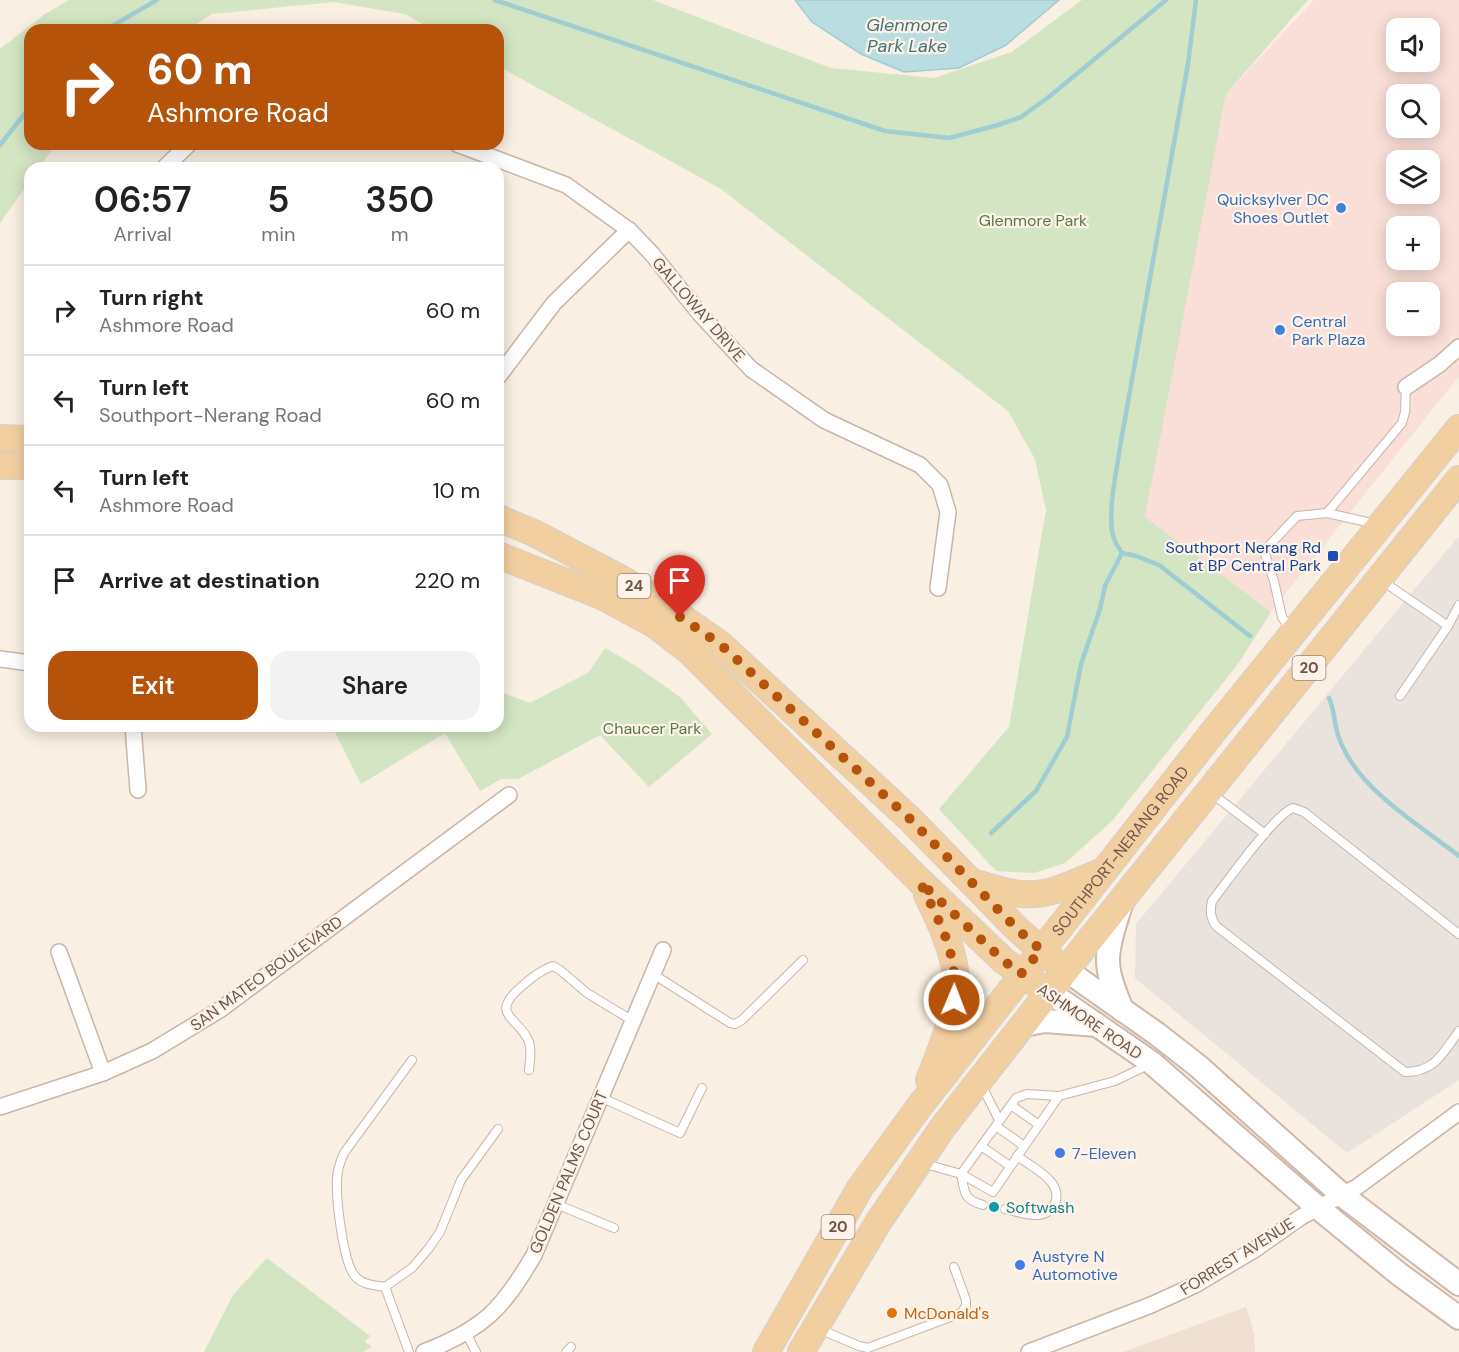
<!DOCTYPE html>
<meta charset="utf-8">
<style>
body{margin:0;font-family:"DM Sans",sans-serif;background:#f2f2f2;color:#222;height:100vh;display:flex;flex-direction:column;font-size:22px;white-space:nowrap}
*{box-sizing:border-box;margin:0}
p{font-size:20px;color:#767676}
.icon{flex:none;width:33px;height:33px;fill:none;stroke:currentColor;stroke-width:2;stroke-linecap:round;stroke-linejoin:round}
.map{position:relative;flex:1;overflow:hidden}
.side{position:absolute;left:24px;top:162px;width:480px;height:570px;display:flex;flex-direction:column;background:#fff;border-radius:18px;box-shadow:0 3px 15px #0003}
.side>*{flex:none}
.top-card{position:absolute;left:24px;top:24px;width:480px;height:126px;border-radius:18px;box-shadow:0 3px 15px #0003;background:#b45309;color:#fff;overflow:hidden}
.controls{position:absolute;left:1386px;top:18px;display:grid;gap:12px}
.controls a{display:grid;place-items:center;width:54px;height:54px;border-radius:12px;background:#fff;box-shadow:0 3px 15px #0003;font-size:30px}
.pin{position:absolute;display:grid;place-items:center;width:51px;height:51px;color:#fff;margin:-62px -26px;border-radius:50% 50% 50% 0;rotate:-45deg;box-shadow:0 0 6px #0007}
.pin .icon{rotate:45deg}
.me{position:absolute;width:66px;margin:-33px;rotate:1deg;stroke-linejoin:round;filter:drop-shadow(0 0 4px #0008)}
.turn{display:flex;align-items:center;gap:21px;height:126px;padding:0 24px;font-size:27px}
.turn .icon{width:78px;height:78px;stroke-width:2.5}
.turn b{display:block;font-size:42px;line-height:51px}
.eta{display:flex;justify-content:space-evenly;align-items:center;height:102px;text-align:center}
.eta b{font-size:36px;font-weight:600;line-height:42px}
.primary-button{display:flex;gap:12px;margin-top:auto;padding:12px 24px}
.primary-button a{flex:1;height:69px;border-radius:18px;background:#b45309;color:#fff;font-size:24px;font-weight:600;line-height:69px;text-align:center}
.primary-button a+a{background:#f2f2f2;color:#222}
ul{padding:0;list-style:none}
li{display:flex;align-items:center;gap:18px;height:90px;padding:0 24px;border-top:2px solid #e0e0e0}
li div{flex:1}
li b{display:block;font-size:22px}
li em{font-style:normal}
.map>svg:first-child{display:block}
.residential{fill:#f0e0d1}
.commercial{fill:#f9dfd7;fill-rule:evenodd}
.industrial{fill:#e9e2dd}
.green{fill:#d3e5c2}
.water{fill:#b9dde0;stroke:#a0cdd1;stroke-width:1.5}
.lines{fill:none;stroke-linecap:round;stroke-linejoin:round}
.stream{stroke:#a0cdd1;stroke-width:4.5}
.lane-casing{stroke:#c8b6aa;stroke-width:10}
.street-casing{stroke:#c8b6aa;stroke-width:18}
.secondary-casing{stroke:#ceb8ab;stroke-width:26}
.primary-casing{stroke:#d6cfcd;stroke-width:28}
.lane{stroke:#fff;stroke-width:8}
.street{stroke:#fff;stroke-width:15}
.secondary{stroke:#fff;stroke-width:22}
.primary{stroke:#f2cfa0;stroke-width:26}
.route{stroke:#b45309;stroke-width:10;stroke-dasharray:0 18}
.shop-dot{fill:#3f7fe0;stroke:#fdf3e8;stroke-width:2}
.transit-dot{fill:#1a4fb4;stroke:#fdf3e8;stroke-width:2}
.culture-dot{fill:#0f9aa8;stroke:#fdf3e8;stroke-width:2}
.food-dot{fill:#e8710a;stroke:#fdf3e8;stroke-width:2}
.labels{text-anchor:middle;stroke-width:4.5;stroke-linejoin:round;paint-order:stroke}
.shield{fill:#fdf3e8;stroke:#99847a;stroke-width:1.5}
.shield-label{font-size:15px;font-weight:bold;fill:#6e554b}
.shop-label{font-size:16px;fill:#366cbe;stroke:#fdf3e8;text-anchor:start}
.park-label{font-size:16px;fill:#597947;stroke:#fdf3e8}
.street-label{font-size:16px;fill:#6e554b;stroke:#fdf3e8}
.transit-label{font-size:16px;fill:#164399;stroke:#fdf3e8;text-anchor:end}
.culture-label{font-size:16px;fill:#0d838f;stroke:#fdf3e8;text-anchor:start}
.food-label{font-size:16px;fill:#c56008;stroke:#fdf3e8;text-anchor:start}
.water-label{font-size:18px;font-style:italic;fill:#447379;stroke:#fdf3e8}
</style>
<div class="map">
<svg width="1459" height="1352" viewBox="0 0 1459 1352">
<rect width="100%" height="100%" fill="#f9efe2"/>
<path class="residential" d="M 1246,1307 L 1254,1333 L 1255,1352 L 1123,1352 Z"/>
<path class="commercial" d="M 1314,0 L 1459,0 L 1459,376 L 1271,612 L 1144,517 L 1226,94 ZM 1396,28 L 1430,28 L 1430,62 L 1396,62 ZM 1396,94 L 1430,94 L 1430,128 L 1396,128 ZM 1396,160 L 1430,160 L 1430,194 L 1396,194 ZM 1396,226 L 1430,226 L 1430,260 L 1396,260 ZM 1396,292 L 1430,292 L 1430,326 L 1396,326 Z"/>
<path class="industrial" d="M 1459,536 L 1459,1080 L 1347,1153 L 1135,978 L 1136,924 Z"/>
<g class="green">
<path d="M 69,0 L 653,0 L 831,68 L 934,78 L 1012,52 L 1082,0 L 1308,0 L 1226,94 L 1145,517 L 1271,612 L 1238,664 L 1112,821 L 1065,863 L 1034,873 L 996,871 L 939,809 L 1009,727 L 1046,510 L 1035,459 L 1008,411 L 721,189 L 498,66 L 498,30 L 433,30 L 405,14 L 334,2 L 212,14 L 187,30 L 30,30 L 30,144 L 56,144 L 39,168 L 30,168 L 30,181 L 0,223 L 0,49 L 45,14 Z"/>
<path d="M 605,648 L 636,666 L 680,697 L 712,734 L 649,787 L 600,735 L 518,779 L 501,779 L 480,791 L 445,733 L 361,784 L 332,726 L 498,726 L 498,691 L 530,703 L 589,672 Z"/>
<path d="M 267,1258 L 370,1336 L 365,1342 L 372,1347 L 363,1352 L 204,1352 L 233,1295 Z"/>
</g>
<path class="water" d="M 795,0 L 1059,0 L 1006,45 L 959,68 L 904,72 L 861,54 L 812,22 Z"/>
<g class="lines">
<g class="stream">
<path d="M 495,0 L 885,131 L 949,138 L 998,125 L 1021,117 L 1050,96 L 1166,0"/>
<path d="M 1196,0 L 1188,64 L 1120,447 C 1117,471 1105,520 1115,541 C 1116,545 1120,549 1122,553 L 1136,556 L 1159,565 L 1250,636"/>
<path d="M 105,30 L 157,0"/>
<path d="M 0,145 L 30,107"/>
<path d="M 1329,698 C 1335,711 1334,725 1339,738 C 1358,790 1417,823 1459,856"/>
<path d="M 991,833 L 1036,791 L 1067,737 L 1081,664 L 1100,609 L 1105,586 L 1122,553"/>
</g>
<g class="lane-casing">
<g id="lane">
<path d="M 1327,513 L 1402,423 L 1405,412 L 1406,387"/>
<path d="M 1381,580 L 1448,626"/>
<path d="M 1291,631 L 1282,617 L 1274,581 L 1264,551 L 1297,516 L 1327,513 L 1376,524"/>
<path d="M 1400,696 L 1448,626 L 1459,605"/>
<path d="M 1211,793 L 1265,834"/>
<path d="M 1459,934 L 1304,812 L 1293,808 C 1275,814 1227,882 1212,901 C 1210,911 1210,917 1216,926 L 1405,1072 C 1435,1072 1443,1053 1459,1031"/>
<path d="M 653,974 L 730,1023 L 735,1024 L 742,1020 L 803,960"/>
<path d="M 412,1060 L 344,1153 C 340,1162 337,1170 337,1180 C 336,1199 343,1263 355,1276 C 362,1285 375,1285 385,1287 L 412,1268 L 429,1248 L 440,1232 L 461,1180 L 498,1129"/>
<path d="M 529,1070 C 530,1061 532,1051 529,1042 C 520,1017 487,1016 522,986 C 531,978 541,970 553,966 L 560,970 L 587,993 L 633,1021"/>
<path d="M 981,1084 L 999,1120"/>
<path d="M 600,1097 L 680,1133 L 702,1088"/>
<path d="M 1011,1105 L 1039,1125"/>
<path d="M 996,1126 L 1024,1146"/>
<path d="M 981,1146 L 1010,1166"/>
<path d="M 922,1163 L 961,1174 L 993,1192 L 1059,1096 L 1115,1081 L 1148,1065"/>
<path d="M 556,1204 L 614,1228"/>
<path d="M 983,1205 C 963,1199 965,1193 961,1174 L 1016,1098 L 1027,1094 L 1059,1096"/>
<path d="M 1005,1209 C 1015,1211 1028,1216 1038,1215 C 1056,1213 1061,1196 1052,1183 C 1044,1172 1028,1164 1017,1156"/>
<path d="M 385,1287 L 409,1352"/>
<path d="M 819,1329 L 859,1346 L 868,1348 L 961,1313 L 966,1306 L 966,1300 L 954,1267"/>
<path d="M 466,1333 L 476,1352"/>
<path d="M 566,1352 L 571,1347"/>
</g>
</g>
<g class="street-casing">
<g id="street">
<path d="M 457,144 L 566,185 L 629,230 L 652,254 L 700,314 L 751,369 L 824,420 L 920,465 L 940,485 L 948,512 L 938,588"/>
<path d="M 164,168 L 189,144"/>
<path d="M 498,377 L 554,303 L 629,230"/>
<path d="M 1406,387 L 1440,364 L 1459,347"/>
<path d="M 0,659 L 30,663"/>
<path d="M 133,726 L 138,790"/>
<path d="M 59,952 L 103,1073"/>
<path d="M 0,1107 L 103,1073 L 152,1051 L 221,1009 L 509,795"/>
<path d="M 424,1352 C 483,1329 502,1310 534,1255 L 663,950"/>
<path d="M 1029,1352 L 1151,1305 L 1195,1285 L 1254,1250 L 1301,1217 L 1357,1187 L 1459,1112"/>
</g>
</g>
<g class="secondary-casing">
<g id="secondary">
<path d="M 1066,970 L 1157,1034 L 1198,1066 L 1342,1195 L 1459,1284"/>
<path d="M 1049,992 L 1152,1063 L 1317,1207 L 1399,1274 L 1459,1318"/>
<path d="M 1122,1010 C 1116,994 1108,977 1108,960 C 1108,940 1117,920 1122,901"/>
<path d="M 1023,1025 L 1045,1021 L 1097,1025"/>
</g>
</g>
<g class="primary-casing">
<g id="primary">
<path d="M 0,438 L 30,439"/>
<path d="M 0,466 L 30,466"/>
<path d="M 498,518 L 534,533 L 616,576 L 651,596 L 720,644 L 910,819 L 1017,929 L 1054,961"/>
<path d="M 498,555 L 604,597 L 655,625 L 690,652 L 920,881 L 1004,961 L 1036,984"/>
<path d="M 971,882 C 988,886 1005,893 1022,894 C 1050,897 1078,881 1103,871"/>
<path d="M 927,895 C 938,917 949,940 954,964 C 962,1003 943,1045 929,1080"/>
<path id="s1" d="M 766,1352 L 860,1188 L 919,1107 L 1213,732 L 1459,428"/>
<path d="M 801,1352 L 879,1221 L 943,1127 L 1081,951 L 1459,479"/>
</g>
</g>
<use href="#lane" class="lane"/>
<use href="#street" class="street"/>
<use href="#secondary" class="secondary"/>
<use href="#primary" class="primary"/>
</g>
<g class="lines">
<path class="route" d="M 680,617 L 720,644 L 910,819 L 1017,929 L 1041,950 L 1021,974 L 1004,961 L 920,882 C 940,923 958,952 954,1000"/>
</g>
<g class="shop-dot">
<circle cx="1341" cy="208" r="6"/>
<circle cx="1280" cy="330" r="6"/>
<circle cx="1060" cy="1153" r="6"/>
<circle cx="1020" cy="1265" r="6"/>
</g>
<rect class="transit-dot" x="1327" y="550" width="12" height="12" rx="3"/>
<circle class="culture-dot" cx="994" cy="1207" r="6"/>
<circle class="food-dot" cx="892" cy="1313" r="6"/>
<g class="labels">
<g class="shield">
<rect x="617.5" y="574" width="33" height="24" rx="4.5"/>
<rect x="1292.5" y="656" width="33" height="24" rx="4.5"/>
<rect x="821.5" y="1215" width="33" height="24" rx="4.5"/>
</g>
<g class="shield-label">
<text x="634" y="591">24</text>
<text x="1309" y="673">20</text>
<text x="838" y="1232">20</text>
</g>
<g class="shop-label">
<text x="1329" y="205" text-anchor="end">Quicksylver DC<tspan x="1329" dy="18">Shoes Outlet</tspan></text>
<text x="1292" y="327">Central<tspan x="1292" dy="18">Park Plaza</tspan></text>
<text x="1072" y="1159">7-Eleven</text>
<text x="1032" y="1262">Austyre N<tspan x="1032" dy="18">Automotive</tspan></text>
</g>
<g class="park-label">
<text x="1033" y="226">Glenmore Park</text>
<text x="652" y="734">Chaucer Park</text>
</g>
<g class="street-label">
<text transform="translate(699 309) rotate(49)" y="6">GALLOWAY DRIVE</text>
<text dy="6" stroke="none"><textPath href="#s1" startOffset="615">SOUTHPORT-NERANG ROAD</textPath></text>
<text transform="translate(266 973) rotate(-36)" y="6">SAN MATEO BOULEVARD</text>
<text transform="translate(1090 1021) rotate(34)" y="6">ASHMORE ROAD</text>
<text transform="translate(568 1172) rotate(-67)" y="6">GOLDEN PALMS COURT</text>
<text transform="translate(1237 1256) rotate(-32)" y="6">FORREST AVENUE</text>
</g>
<g class="transit-label">
<text x="1321" y="553">Southport Nerang Rd<tspan x="1321" dy="18">at BP Central Park</tspan></text>
</g>
<g class="culture-label">
<text x="1006" y="1213">Softwash</text>
</g>
<g class="food-label">
<text x="904" y="1319">McDonald's</text>
</g>
<g class="water-label">
<text x="907" y="31">Glenmore<tspan x="907" dy="21">Park Lake</tspan></text>
</g>
</g>
</svg>
<div class="controls">
<a><svg class="icon" aria-label="sound" viewBox="0 0 24 24"><path d="M4 9h4l5-4v14l-5-4H4zM17 9q2 3 0 6"/></svg></a>
<a><svg class="icon" aria-label="search" viewBox="0 0 24 24"><circle cx="10" cy="10" r="6"/><path d="M15 15l6 6"/></svg></a>
<a><svg class="icon" aria-label="layers" viewBox="0 0 24 24"><path d="M12 4l9 5-9 5-9-5zM3 14l9 5 9-5"/></svg></a>
<a>+</a>
<a>−</a>
</div>
<div class="pin" style="left:680px;top:617px;background:#d93025"><svg class="icon" aria-label="arrive" viewBox="0 0 24 24"><path d="M6 21V4h12l-3 4 3 4H6"/></svg></div>
<svg class="me" style="left:954px;top:1000px" viewBox="-20 -20 40 40"><circle r="17" fill="#b45309" stroke="#fff" stroke-width="3"/><path d="M0-11L8 9 0 5-8 9z" fill="#fff"/></svg>
<div class="top-card">
<div class="turn"><svg class="icon" aria-label="right" viewBox="0 0 24 24"><path d="M7 20v-9h11M14 6l5 5-5 5"/></svg><div><b>60 m</b>Ashmore Road</div></div>
</div>
<section class="side">
<div class="eta">
<div><b>06:57</b><p>Arrival</p></div>
<div><b>5</b><p>min</p></div>
<div><b>350</b><p>m</p></div>
</div>
<ul>
<li><svg class="icon" aria-label="right" viewBox="0 0 24 24"><path d="M7 20v-9h11M14 6l5 5-5 5"/></svg><div><b>Turn right</b><p>Ashmore Road</p></div><em>60 m</em></li>
<li><svg class="icon" aria-label="left" viewBox="0 0 24 24"><path d="M17 20v-9H6M10 6l-5 5 5 5"/></svg><div><b>Turn left</b><p>Southport-Nerang Road</p></div><em>60 m</em></li>
<li><svg class="icon" aria-label="left" viewBox="0 0 24 24"><path d="M17 20v-9H6M10 6l-5 5 5 5"/></svg><div><b>Turn left</b><p>Ashmore Road</p></div><em>10 m</em></li>
<li><svg class="icon" aria-label="arrive" viewBox="0 0 24 24"><path d="M6 21V4h12l-3 4 3 4H6"/></svg><div><b>Arrive at destination</b></div><em>220 m</em></li>
</ul>
<div class="primary-button"><a>Exit</a><a>Share</a></div>
</section>
</div>
